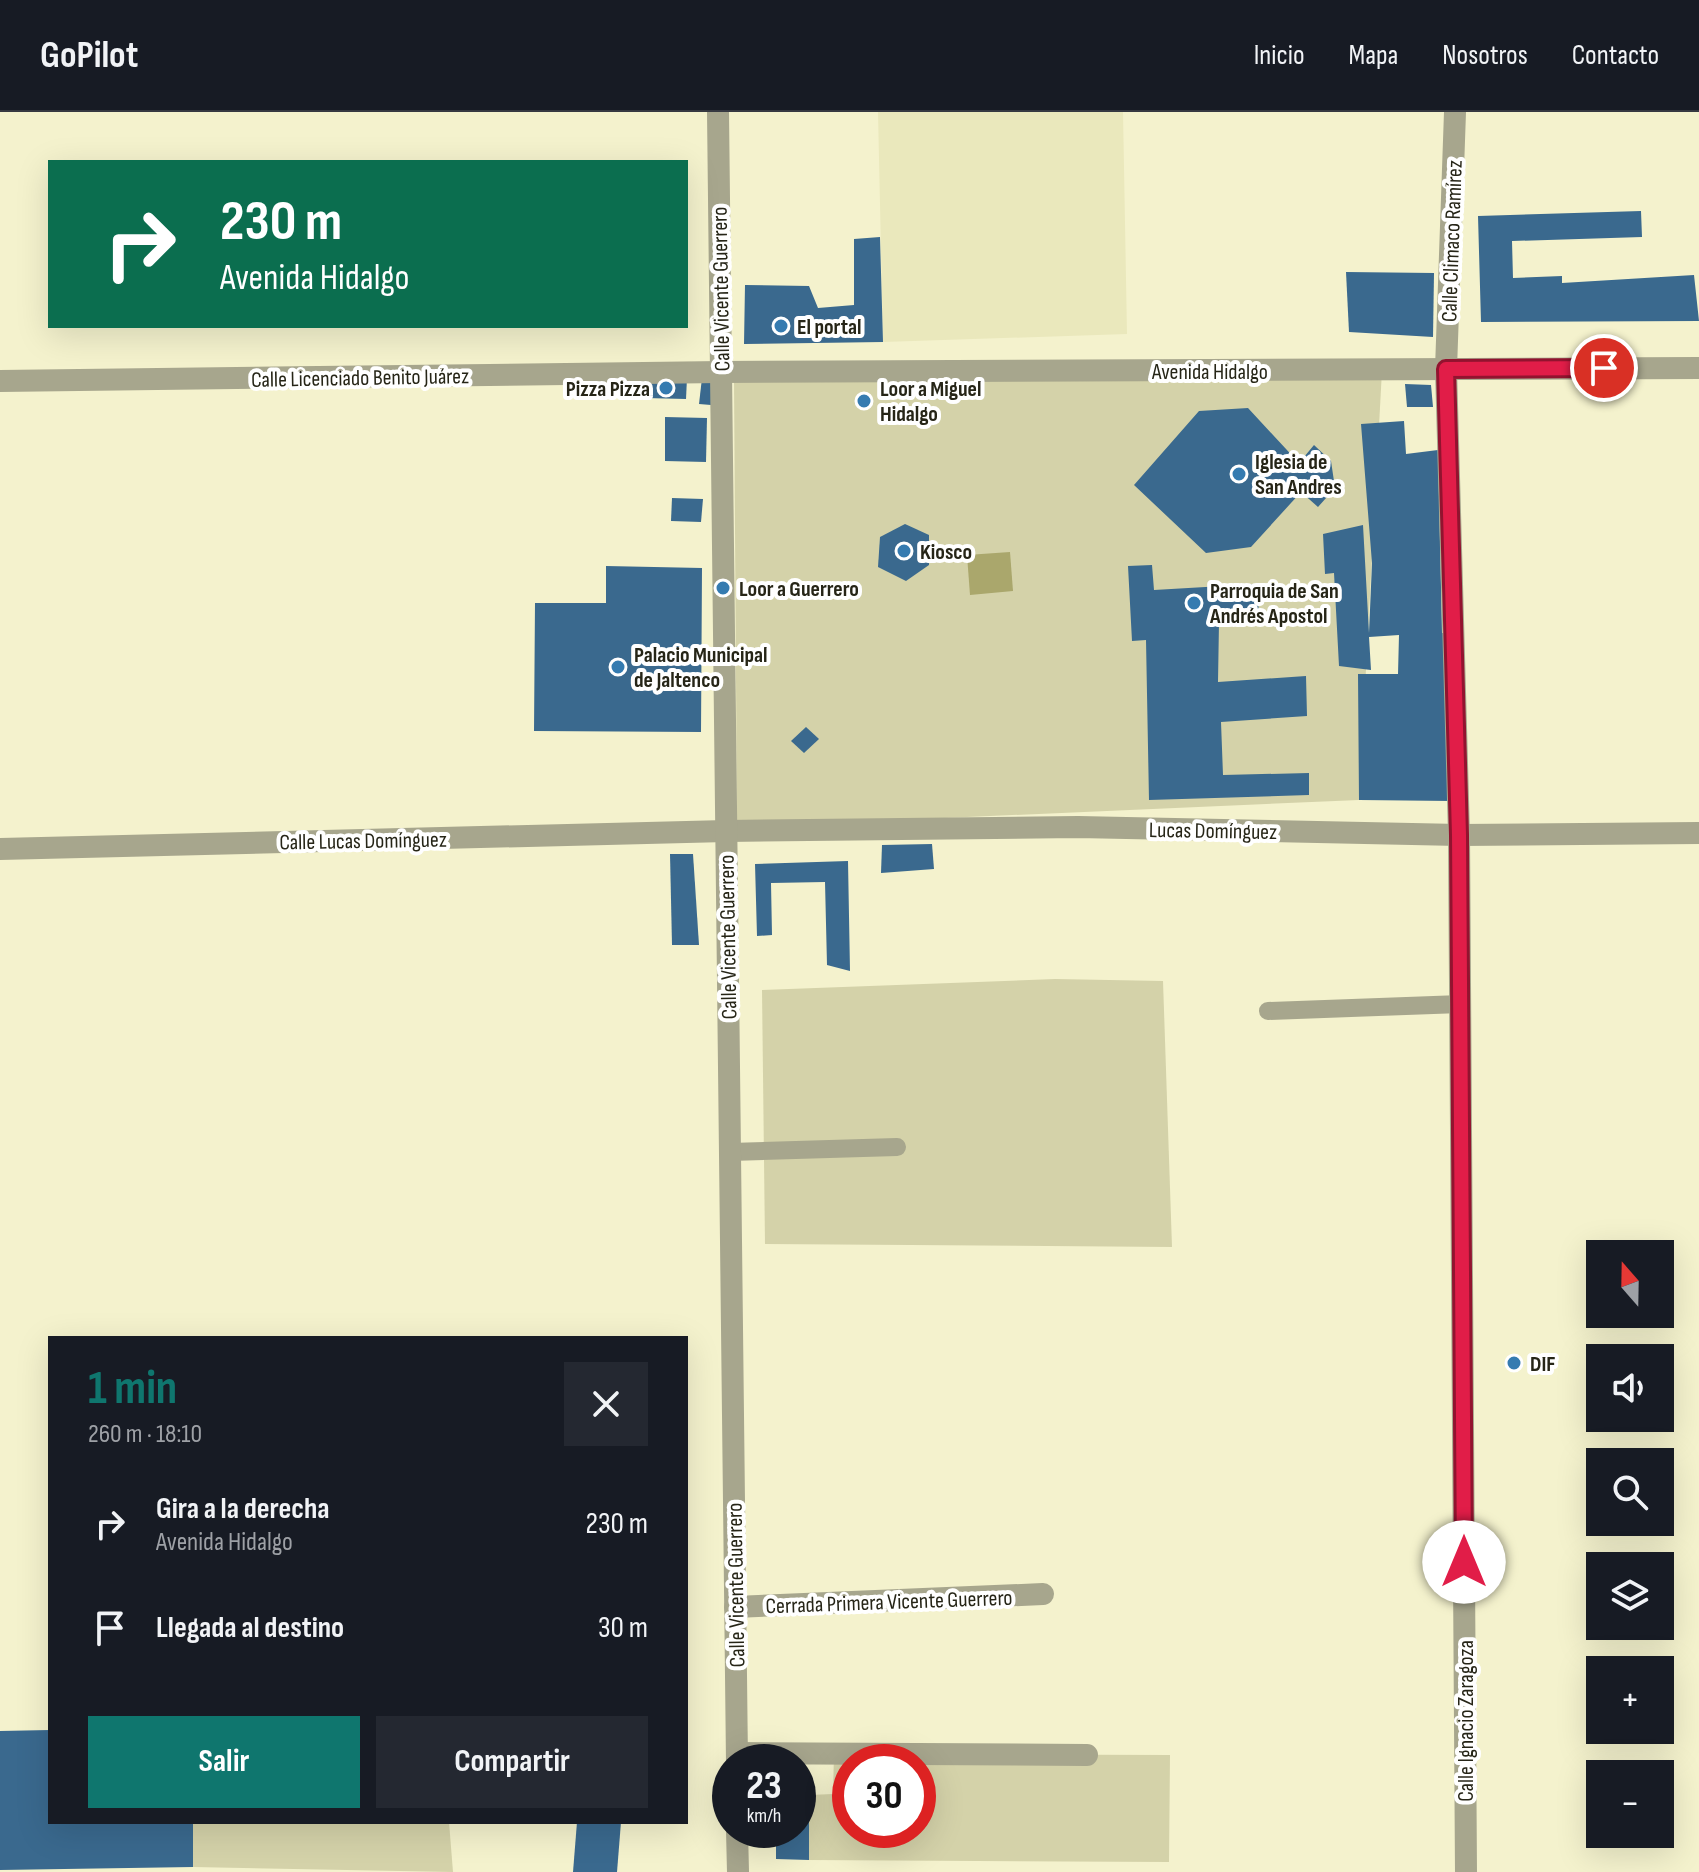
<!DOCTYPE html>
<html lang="es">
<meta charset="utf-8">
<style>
body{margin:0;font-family:"Sofia Sans Condensed",sans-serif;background:#242831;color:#f1f3f6;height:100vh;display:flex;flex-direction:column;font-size:30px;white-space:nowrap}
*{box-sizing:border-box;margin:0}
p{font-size:26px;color:#9ea1a6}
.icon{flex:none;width:44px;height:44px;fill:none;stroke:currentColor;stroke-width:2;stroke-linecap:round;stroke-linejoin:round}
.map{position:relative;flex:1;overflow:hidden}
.sheet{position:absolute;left:48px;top:1224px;width:640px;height:488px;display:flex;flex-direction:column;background:#171b24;border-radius:0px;box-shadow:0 8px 32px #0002}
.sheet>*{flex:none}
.banner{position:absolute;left:48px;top:48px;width:640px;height:168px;border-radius:0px;box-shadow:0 8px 32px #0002;background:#0b6e4f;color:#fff;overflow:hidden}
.needle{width:52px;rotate:340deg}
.buttons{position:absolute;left:1586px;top:1128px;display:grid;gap:16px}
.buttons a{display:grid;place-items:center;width:88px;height:88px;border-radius:0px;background:#171b24;box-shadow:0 8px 32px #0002;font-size:40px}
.speed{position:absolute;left:712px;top:1632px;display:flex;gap:16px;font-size:40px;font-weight:700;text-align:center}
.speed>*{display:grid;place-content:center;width:104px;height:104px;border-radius:50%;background:#171b24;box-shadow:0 8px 32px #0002;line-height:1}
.speed small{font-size:20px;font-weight:400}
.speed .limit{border:12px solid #d22;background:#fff;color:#111}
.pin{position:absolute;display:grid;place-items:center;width:68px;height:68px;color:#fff;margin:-34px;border:4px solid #fff;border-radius:50%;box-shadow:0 2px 8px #0007}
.me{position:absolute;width:88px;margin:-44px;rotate:0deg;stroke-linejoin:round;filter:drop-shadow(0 0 6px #0008)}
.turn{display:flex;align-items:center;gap:28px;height:168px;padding:0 40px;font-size:36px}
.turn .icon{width:104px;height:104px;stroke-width:2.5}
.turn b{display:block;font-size:56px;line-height:68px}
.round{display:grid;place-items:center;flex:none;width:84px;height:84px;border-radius:0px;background:#242831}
.overview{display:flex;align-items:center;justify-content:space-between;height:136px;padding:0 40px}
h1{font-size:48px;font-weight:700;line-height:60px;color:#0f766e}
.action{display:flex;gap:16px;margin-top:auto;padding:16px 40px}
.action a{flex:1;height:92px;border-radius:0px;background:#0f766e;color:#fff;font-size:32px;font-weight:700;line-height:92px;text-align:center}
.action a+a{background:#242831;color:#f1f3f6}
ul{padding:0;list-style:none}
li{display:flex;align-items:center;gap:24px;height:104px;padding:0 40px}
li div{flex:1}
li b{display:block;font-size:30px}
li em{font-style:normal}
header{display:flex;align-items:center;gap:48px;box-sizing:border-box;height:112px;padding:0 40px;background:#171b24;border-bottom:2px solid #363941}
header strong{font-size:38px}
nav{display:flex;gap:44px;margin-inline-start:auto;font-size:28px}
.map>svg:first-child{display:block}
.built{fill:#eae8bc}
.green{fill:#d4d2a9;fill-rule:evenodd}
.water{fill:#aaa76c}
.building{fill:#3a698e}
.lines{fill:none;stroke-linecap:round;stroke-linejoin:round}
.service{stroke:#a7a68d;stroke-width:18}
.minor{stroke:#a7a68d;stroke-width:22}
.tertiary{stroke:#a7a68d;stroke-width:22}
.route-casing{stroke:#92132f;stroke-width:20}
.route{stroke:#e11d48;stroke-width:14}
.poi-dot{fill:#357bb0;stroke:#fff;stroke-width:3}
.labels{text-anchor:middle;stroke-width:8;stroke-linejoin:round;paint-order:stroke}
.street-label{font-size:22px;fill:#262517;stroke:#fff}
.poi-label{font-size:22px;font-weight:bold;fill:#262517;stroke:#fff;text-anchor:start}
</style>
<header>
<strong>GoPilot</strong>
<nav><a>Inicio</a><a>Mapa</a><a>Nosotros</a><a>Contacto</a></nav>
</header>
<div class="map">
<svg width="1699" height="1760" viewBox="0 0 1699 1760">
<rect width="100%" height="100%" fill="#f4f2cd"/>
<path class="built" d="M 878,0 L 1123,0 L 1127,222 L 883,230 Z"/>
<g class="green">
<path d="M 1382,258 L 1359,688 L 737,715 L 734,268 Z"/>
<path d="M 1055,867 L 1163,869 L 1172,1135 L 765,1132 L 762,878 Z"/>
<path d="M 834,1642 L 1170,1643 L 1169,1750 L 809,1748 L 809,1683 L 833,1682 ZM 850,1650 L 918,1650 L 918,1718 L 850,1718 Z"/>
<path d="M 193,1710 L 449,1710 L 453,1760 L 193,1755 Z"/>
</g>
<path class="water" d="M 1010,440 L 1013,479 L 970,483 L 967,443 Z"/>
<g class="building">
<path d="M 1641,99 L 1642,125 L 1512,129 L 1513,166 L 1562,164 L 1562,171 L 1694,163 L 1699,209 L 1481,210 L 1478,104 Z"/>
<path d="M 880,125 L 883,230 L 744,232 L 745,173 L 809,174 L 818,196 L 854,193 L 854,127 Z"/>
<path d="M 1346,160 L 1434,161 L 1433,225 L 1349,220 Z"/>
<path d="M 645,265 L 687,266 L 686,287 L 645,286 Z"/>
<path d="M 702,266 L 714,267 L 711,293 L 699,292 Z"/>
<path d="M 1405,272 L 1431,273 L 1433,295 L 1407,295 Z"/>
<path d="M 1248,296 L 1299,351 L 1314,333 L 1331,349 L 1335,376 L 1318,395 L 1301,380 L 1251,435 L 1206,441 L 1134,373 L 1199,299 Z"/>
<path d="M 665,305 L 707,306 L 706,350 L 665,349 Z"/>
<path d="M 1404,309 L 1406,342 L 1438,338 L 1442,521 L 1448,521 L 1452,689 L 1359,688 L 1358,562 L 1398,562 L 1399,523 L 1369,525 L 1371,558 L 1339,554 L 1334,461 L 1325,462 L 1323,422 L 1363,413 L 1369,521 L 1372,451 L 1361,312 Z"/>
<path d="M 672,386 L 703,387 L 701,410 L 671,409 Z"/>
<path d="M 905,412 L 929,423 L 929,453 L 906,469 L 878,455 L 880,425 Z"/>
<path d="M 1152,453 L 1154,478 L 1257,472 L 1259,504 L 1219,510 L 1218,570 L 1306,564 L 1307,604 L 1221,610 L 1223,663 L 1309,661 L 1309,683 L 1149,688 L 1146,528 L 1132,529 L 1128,454 Z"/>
<path d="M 606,454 L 702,456 L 701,620 L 534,619 L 535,491 L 606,491 Z"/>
<path d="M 806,615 L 819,627 L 804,641 L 791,629 Z"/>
<path d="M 932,732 L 934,757 L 881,761 L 882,733 Z"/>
<path d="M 670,742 L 693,742 L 699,833 L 672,833 Z"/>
<path d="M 848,749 L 850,859 L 827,853 L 825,770 L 771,771 L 772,823 L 757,824 L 755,752 Z"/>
<path d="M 50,1618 L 50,1710 L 193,1710 L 193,1755 L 0,1758 L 0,1619 Z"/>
<path d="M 798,1683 L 809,1683 L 809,1748 L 776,1747 L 776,1718 L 798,1718 Z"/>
<path d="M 577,1710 L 621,1710 L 617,1760 L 573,1760 Z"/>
</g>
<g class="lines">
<g class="service">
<path d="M 1268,899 L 1461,892"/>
<path d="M 730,1040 L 897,1035"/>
</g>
<g class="minor">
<path d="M 1455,0 L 1446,257 L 1459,723 L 1466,1760"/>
<path d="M 0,269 L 721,260 L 1699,256"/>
<path d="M 0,737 L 726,719 L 1078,715 L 1459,723 L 1699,721"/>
<path d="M 735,1495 L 1043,1482"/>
<path d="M 737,1641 L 1087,1643"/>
</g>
<g class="tertiary">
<path d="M 718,0 L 737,1650"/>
<path d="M 737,1718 L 738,1760"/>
</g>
</g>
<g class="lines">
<g class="route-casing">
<path id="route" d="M 1464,1450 L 1459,723 L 1446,257 L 1604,256"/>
</g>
<use href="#route" class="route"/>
</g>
<g class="poi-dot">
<circle cx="781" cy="214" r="8"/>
<circle cx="666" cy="276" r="8"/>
<circle cx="864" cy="289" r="8"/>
<circle cx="1239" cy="362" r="8"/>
<circle cx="904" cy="439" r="8"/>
<circle cx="723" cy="476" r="8"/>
<circle cx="1194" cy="491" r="8"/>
<circle cx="618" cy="555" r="8"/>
<circle cx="1514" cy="1251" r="8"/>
</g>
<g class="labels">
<g class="street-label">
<text transform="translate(1451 129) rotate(-88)" y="8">Calle Climaco Ramírez</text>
<text transform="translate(720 177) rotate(-91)" y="8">Calle Vicente Guerrero</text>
<text x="1210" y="267">Avenida Hidalgo</text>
<text transform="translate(360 265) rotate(-1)" y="8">Calle Licenciado Benito Juárez</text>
<text transform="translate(1213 718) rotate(1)" y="8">Lucas Domínguez</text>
<text transform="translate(363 728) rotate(-1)" y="8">Calle Lucas Domínguez</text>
<text transform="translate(727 825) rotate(-91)" y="8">Calle Vicente Guerrero</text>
<text transform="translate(735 1473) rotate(-91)" y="8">Calle Vicente Guerrero</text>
<text transform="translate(889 1489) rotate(-2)" y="8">Cerrada Primera Vicente Guerrero</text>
<text transform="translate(1465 1609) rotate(-90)" y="8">Calle Ignacio Zaragoza</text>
</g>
<g class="poi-label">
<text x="797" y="222">El portal</text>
<text x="650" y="284" text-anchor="end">Pizza Pizza</text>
<text x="880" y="284">Loor a Miguel<tspan x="880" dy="25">Hidalgo</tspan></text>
<text x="1255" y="357">Iglesia de<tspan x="1255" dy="25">San Andres</tspan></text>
<text x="920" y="447">Kiosco</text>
<text x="739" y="484">Loor a Guerrero</text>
<text x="1210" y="486">Parroquia de San<tspan x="1210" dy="25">Andrés Apostol</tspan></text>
<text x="634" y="550">Palacio Municipal<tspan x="634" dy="25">de Jaltenco</tspan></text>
<text x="1530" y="1259">DIF</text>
</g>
</g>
</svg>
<div class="buttons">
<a><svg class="needle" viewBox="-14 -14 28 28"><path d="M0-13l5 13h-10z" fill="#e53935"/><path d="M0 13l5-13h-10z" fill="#9ea1a6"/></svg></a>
<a><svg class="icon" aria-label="sound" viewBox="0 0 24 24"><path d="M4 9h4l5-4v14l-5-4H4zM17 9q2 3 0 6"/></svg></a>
<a><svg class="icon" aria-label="search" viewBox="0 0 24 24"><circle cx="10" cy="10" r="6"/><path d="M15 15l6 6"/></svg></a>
<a><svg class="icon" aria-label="layers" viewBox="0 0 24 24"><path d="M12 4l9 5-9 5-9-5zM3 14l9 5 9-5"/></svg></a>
<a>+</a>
<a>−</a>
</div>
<div class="speed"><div>23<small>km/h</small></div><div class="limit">30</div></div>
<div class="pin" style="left:1604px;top:256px;background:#d93025"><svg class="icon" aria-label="arrive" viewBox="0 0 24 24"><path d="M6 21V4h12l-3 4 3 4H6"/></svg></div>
<svg class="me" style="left:1464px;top:1450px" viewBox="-20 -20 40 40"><circle r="19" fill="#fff"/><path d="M0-13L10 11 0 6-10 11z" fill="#e11d48"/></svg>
<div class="banner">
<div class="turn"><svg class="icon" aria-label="right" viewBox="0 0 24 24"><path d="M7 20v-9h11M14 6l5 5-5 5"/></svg><div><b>230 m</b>Avenida Hidalgo</div></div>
</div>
<section class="sheet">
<div class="overview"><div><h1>1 min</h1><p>260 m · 18:10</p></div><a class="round"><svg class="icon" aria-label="close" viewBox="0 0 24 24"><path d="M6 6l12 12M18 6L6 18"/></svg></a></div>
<ul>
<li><svg class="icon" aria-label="right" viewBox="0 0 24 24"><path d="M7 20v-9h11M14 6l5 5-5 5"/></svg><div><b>Gira a la derecha</b><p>Avenida Hidalgo</p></div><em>230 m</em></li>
<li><svg class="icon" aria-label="arrive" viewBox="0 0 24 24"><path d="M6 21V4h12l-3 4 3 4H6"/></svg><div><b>Llegada al destino</b></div><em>30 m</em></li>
</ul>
<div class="action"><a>Salir</a><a>Compartir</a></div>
</section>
</div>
